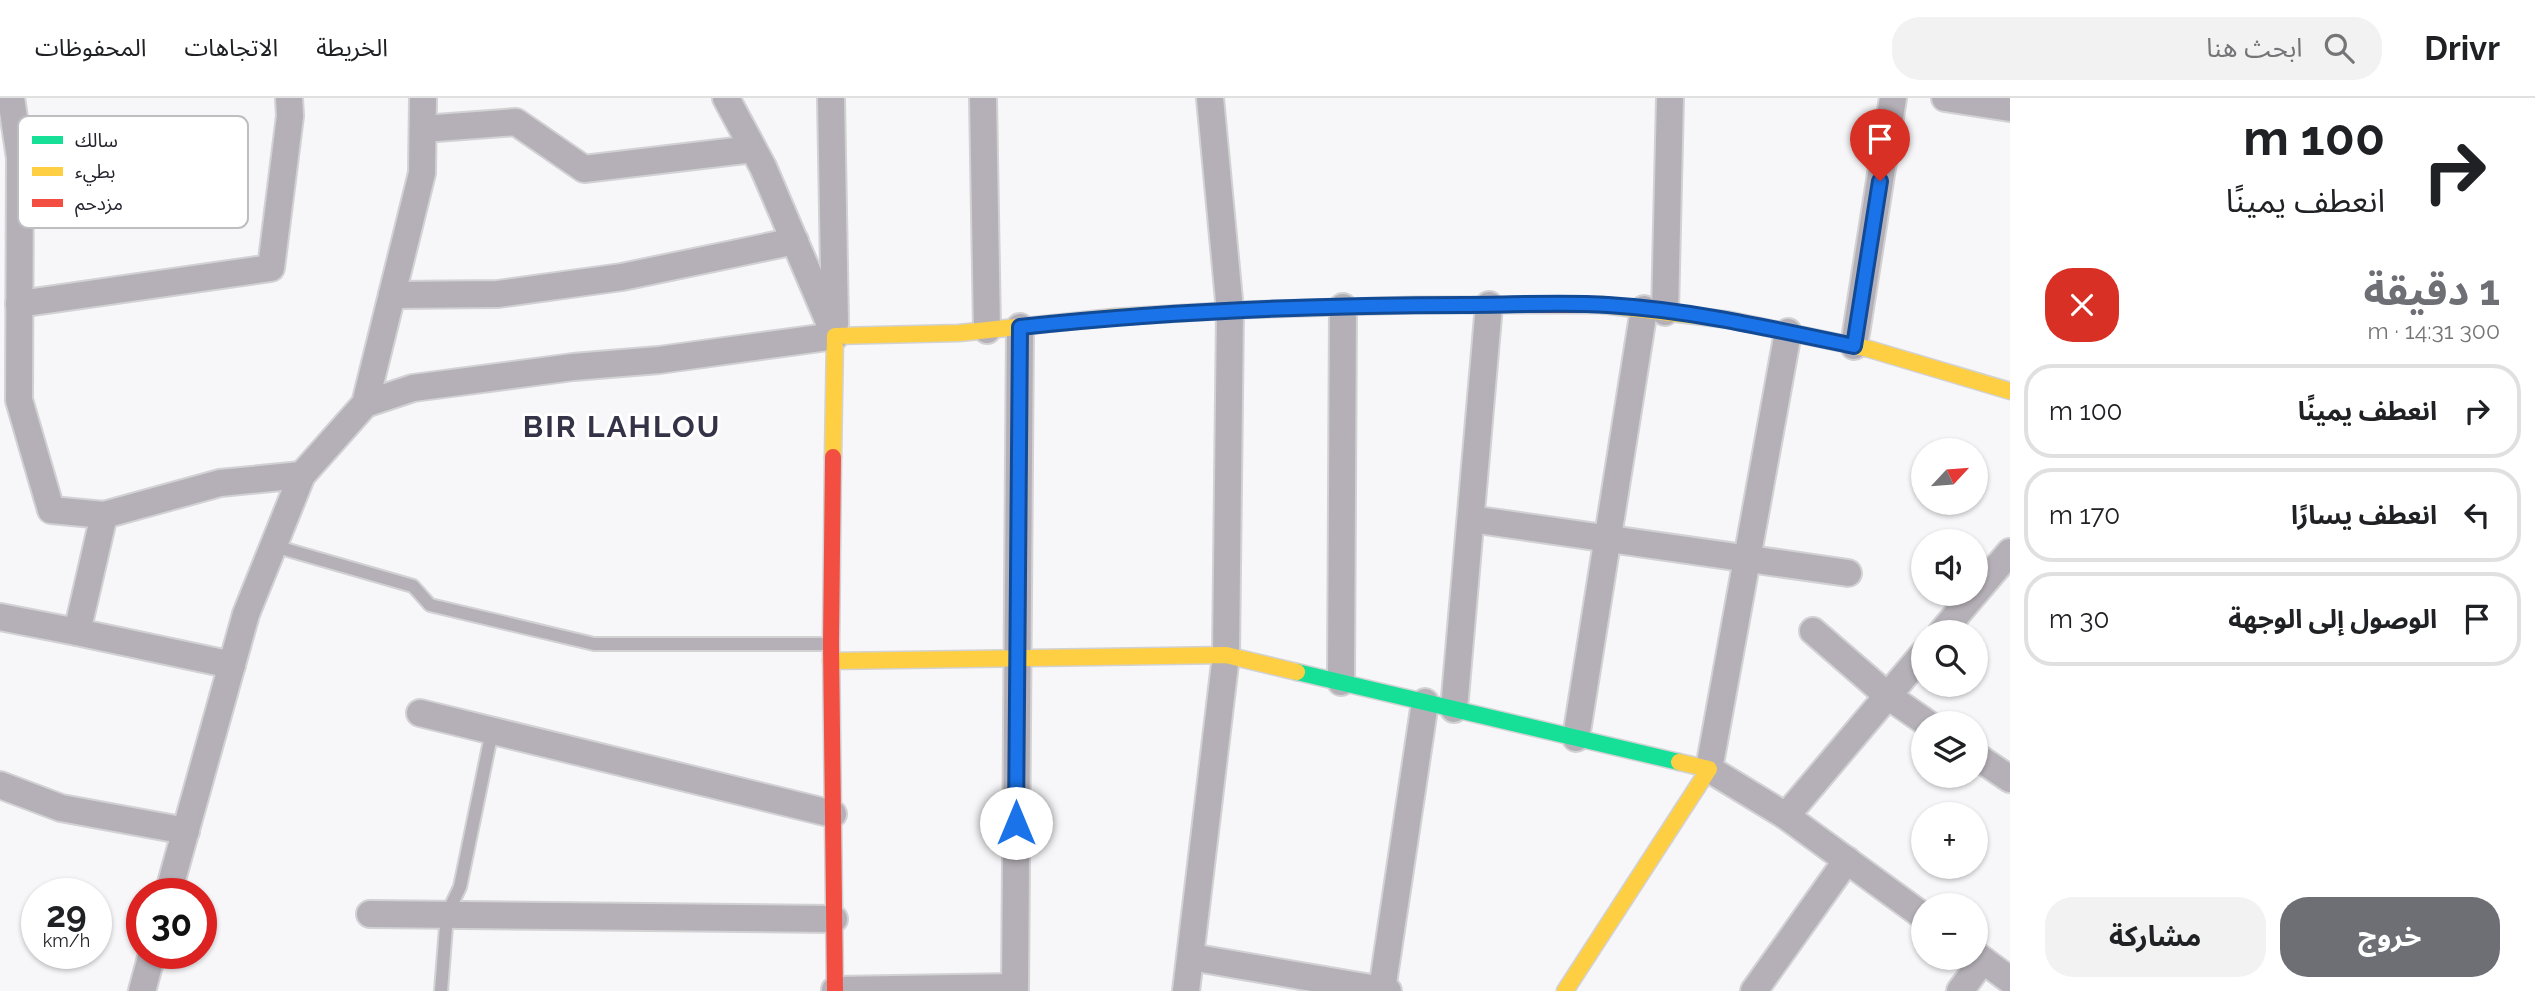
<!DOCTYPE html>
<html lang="ar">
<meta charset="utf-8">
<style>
body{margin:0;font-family:Raleway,"Noto Sans Arabic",sans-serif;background:#f2f2f2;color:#202124;direction:rtl;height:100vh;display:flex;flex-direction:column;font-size:26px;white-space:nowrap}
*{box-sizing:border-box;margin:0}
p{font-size:23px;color:#757577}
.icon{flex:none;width:38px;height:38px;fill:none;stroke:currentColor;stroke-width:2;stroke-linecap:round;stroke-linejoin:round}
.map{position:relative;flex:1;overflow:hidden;direction:ltr}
.side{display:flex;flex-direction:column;background:#fff;width:525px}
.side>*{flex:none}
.guide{background:#fff;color:#202124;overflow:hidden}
.needle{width:46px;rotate:64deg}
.fabs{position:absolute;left:1911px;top:340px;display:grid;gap:14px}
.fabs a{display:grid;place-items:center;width:77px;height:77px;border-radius:50%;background:#fff;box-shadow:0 2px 5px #0004;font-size:35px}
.speed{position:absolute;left:21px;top:780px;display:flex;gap:14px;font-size:35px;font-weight:700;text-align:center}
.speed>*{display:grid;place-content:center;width:91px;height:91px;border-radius:50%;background:#fff;box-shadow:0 2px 5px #0004;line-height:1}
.speed small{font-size:18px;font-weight:400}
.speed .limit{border:10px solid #d22;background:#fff;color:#111}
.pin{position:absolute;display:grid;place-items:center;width:60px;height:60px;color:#fff;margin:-72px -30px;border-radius:50% 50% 50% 0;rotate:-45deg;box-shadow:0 0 7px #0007}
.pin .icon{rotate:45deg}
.me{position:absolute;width:77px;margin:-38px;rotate:0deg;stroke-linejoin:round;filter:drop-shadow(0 0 5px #0008)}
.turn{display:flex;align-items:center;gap:24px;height:147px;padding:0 35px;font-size:32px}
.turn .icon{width:91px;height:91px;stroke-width:2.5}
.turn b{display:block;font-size:49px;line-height:60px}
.round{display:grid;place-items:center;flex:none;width:74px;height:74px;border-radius:28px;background:#f2f2f2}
.overview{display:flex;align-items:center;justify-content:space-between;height:119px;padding:0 35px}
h1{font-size:42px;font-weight:700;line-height:52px;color:#6e6e75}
.button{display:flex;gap:14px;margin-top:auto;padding:14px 35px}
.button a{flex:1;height:80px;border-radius:28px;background:#6e6e75;color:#fff;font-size:28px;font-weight:700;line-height:80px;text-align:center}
.button a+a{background:#f2f2f2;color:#202124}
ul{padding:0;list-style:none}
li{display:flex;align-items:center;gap:21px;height:94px;margin:0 14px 10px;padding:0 21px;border:4px solid #e0e0e0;border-radius:28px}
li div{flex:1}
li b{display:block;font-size:26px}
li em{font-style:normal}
header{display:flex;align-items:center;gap:42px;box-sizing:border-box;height:98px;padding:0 35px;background:#fff;border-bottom:2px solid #e0e0e0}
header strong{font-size:33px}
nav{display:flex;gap:38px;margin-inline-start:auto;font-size:24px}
.search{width:490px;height:63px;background:#f2f2f2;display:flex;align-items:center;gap:18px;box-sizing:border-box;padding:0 24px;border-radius:28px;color:#757577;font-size:26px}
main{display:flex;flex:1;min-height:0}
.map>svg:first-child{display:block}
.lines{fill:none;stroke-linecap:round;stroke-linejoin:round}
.lane-casing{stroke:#d2d2d4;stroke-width:16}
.street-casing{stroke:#d2d2d4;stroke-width:30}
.fast-casing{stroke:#d2d2d4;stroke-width:19}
.slow-casing{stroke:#d2d2d4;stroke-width:19}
.jam-casing{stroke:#d2d2d4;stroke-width:19}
.lane{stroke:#b5b0b7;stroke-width:12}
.street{stroke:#b5b0b7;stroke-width:26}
.fast{stroke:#16e098;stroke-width:16}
.slow{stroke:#ffcf43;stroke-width:16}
.jam{stroke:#f24e42;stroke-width:16}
.route-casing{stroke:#114b97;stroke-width:18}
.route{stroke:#1a73e8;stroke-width:12}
.labels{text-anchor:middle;stroke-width:6;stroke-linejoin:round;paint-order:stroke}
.district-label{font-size:30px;font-weight:bold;letter-spacing:2px;fill:#353347;stroke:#fff}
.key{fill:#fff;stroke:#bebdc0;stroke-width:2}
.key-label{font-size:19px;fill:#25242e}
</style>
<header>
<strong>Drivr</strong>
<div class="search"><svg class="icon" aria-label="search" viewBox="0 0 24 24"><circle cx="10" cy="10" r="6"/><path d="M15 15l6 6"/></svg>ابحث هنا</div>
<nav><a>الخريطة</a><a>الاتجاهات</a><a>المحفوظات</a></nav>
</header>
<main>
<section class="side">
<div class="guide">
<div class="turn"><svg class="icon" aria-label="right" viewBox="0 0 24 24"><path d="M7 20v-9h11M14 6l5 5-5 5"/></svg><div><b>100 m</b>انعطف يمينًا</div></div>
</div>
<div class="overview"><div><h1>1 دقيقة</h1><p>300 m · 14:31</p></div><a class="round" style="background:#d93025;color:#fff"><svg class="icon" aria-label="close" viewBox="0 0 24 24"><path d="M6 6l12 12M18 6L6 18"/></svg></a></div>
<ul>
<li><svg class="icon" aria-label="right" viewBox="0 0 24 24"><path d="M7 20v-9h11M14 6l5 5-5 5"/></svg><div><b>انعطف يمينًا</b></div><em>100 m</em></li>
<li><svg class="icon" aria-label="left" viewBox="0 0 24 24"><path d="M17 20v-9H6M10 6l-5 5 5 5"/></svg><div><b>انعطف يسارًا</b></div><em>170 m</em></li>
<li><svg class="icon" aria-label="arrive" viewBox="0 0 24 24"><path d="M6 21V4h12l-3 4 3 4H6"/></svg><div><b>الوصول إلى الوجهة</b></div><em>30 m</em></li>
</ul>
<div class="button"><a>خروج</a><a>مشاركة</a></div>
</section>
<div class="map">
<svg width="2010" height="893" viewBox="0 0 2010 893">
<rect width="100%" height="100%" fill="#f7f7fa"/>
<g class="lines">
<g class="lane-casing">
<g id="lane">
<path d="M 274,448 L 413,488 L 430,507 L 594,546 L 827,546"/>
<path d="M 441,893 L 447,816 L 460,789 L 492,633"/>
</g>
</g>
<g class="street-casing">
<g id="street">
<path d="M 11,0 L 20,60 L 19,302 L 51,412 L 104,417"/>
<path d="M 726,0 L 763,69 L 835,238"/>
<path d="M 831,0 L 835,226"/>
<path d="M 983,0 L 987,232"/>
<path d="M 1945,0 L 2010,10"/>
<path d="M 423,31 L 516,24 L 584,71 L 753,51"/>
<path d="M 392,197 L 498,196 L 622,179 L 795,143"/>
<path d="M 19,206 L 271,170 L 290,18 L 289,0"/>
<path d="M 1665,214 L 1670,0"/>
<path d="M 1854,248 L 1893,0"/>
<path d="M 365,306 L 413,290 L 573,269 L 659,262 L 835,238"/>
<path d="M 1471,421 L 1848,475"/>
<path d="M 1976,494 L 2010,454"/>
<path d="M 0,519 L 77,534"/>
<path d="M 1813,533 L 1888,598 L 1927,625"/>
<path d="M 1942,534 L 1975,495"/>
<path d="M 1923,556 L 1786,718 L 1923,818"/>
<path d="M 232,567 L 77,534 L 104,417 L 220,385 L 302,377"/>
<path d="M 1341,584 L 1343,209"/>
<path d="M 1454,611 L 1489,207"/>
<path d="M 420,615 L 833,716"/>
<path d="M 1576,640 L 1644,211"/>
<path d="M 1976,658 L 2010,681"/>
<path d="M 0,687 L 61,710 L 186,733"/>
<path d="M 1786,718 L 1709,671 L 1788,234"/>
<path d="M 168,796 L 246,516 L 302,377 L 365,306 L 422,75 L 423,0"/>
<path d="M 370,816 L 834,821"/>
<path d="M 1976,857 L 2010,882"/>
<path d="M 1191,859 L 1388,893"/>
<path d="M 835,892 L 1015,889"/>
<path d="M 1382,892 L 1425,604"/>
<path d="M 142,893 L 152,856"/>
<path d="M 1015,893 L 1020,229"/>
<path d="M 1186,893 L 1226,557 L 1230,213 L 1210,0"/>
<path d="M 1754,893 L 1847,762"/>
<path d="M 1960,893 L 1983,862"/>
</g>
</g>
<g class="fast-casing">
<path id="fast" d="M 1297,574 L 1679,664"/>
</g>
<g class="slow-casing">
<g id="slow">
<path d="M 1602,207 L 1730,222 L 1869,251 L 2010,293"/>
<path d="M 833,359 L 835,238 L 959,235 L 1114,219 L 1238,212"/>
<path d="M 831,563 L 1226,557 L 1297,574"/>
<path d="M 1565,893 L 1709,671 L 1679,664"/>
</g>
</g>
<g class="jam-casing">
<g id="jam">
<path d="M 1238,212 L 1414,207 L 1602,207"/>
<path d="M 833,359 L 831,546 L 835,893"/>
</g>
</g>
<use href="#lane" class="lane"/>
<use href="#street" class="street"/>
<use href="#fast" class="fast"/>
<use href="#slow" class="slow"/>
<use href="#jam" class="jam"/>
</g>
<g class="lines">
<g class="route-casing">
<path id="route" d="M 1016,725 L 1020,229 C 1168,213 1316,207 1465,207 C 1512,207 1561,204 1608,207 C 1691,212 1773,231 1854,248 L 1880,83"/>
</g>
<use href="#route" class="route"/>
</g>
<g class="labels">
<g class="district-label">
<text x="622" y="339">BIR LAHLOU</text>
</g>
</g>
<rect x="18" y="18" width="230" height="112" rx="10" class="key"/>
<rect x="32" y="38" width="31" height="8" fill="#16e098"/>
<rect x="32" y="69" width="31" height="9" fill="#ffcf43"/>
<rect x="32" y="101" width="31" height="8" fill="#f24e42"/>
<g class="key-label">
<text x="75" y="49">سالك</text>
<text x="75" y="80">بطيء</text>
<text x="75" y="112">مزدحم</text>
</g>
</svg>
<div class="fabs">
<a><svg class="needle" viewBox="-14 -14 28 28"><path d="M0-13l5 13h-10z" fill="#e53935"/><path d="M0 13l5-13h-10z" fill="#757577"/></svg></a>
<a><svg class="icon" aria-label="sound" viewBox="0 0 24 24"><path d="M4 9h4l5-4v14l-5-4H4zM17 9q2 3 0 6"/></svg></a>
<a><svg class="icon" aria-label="search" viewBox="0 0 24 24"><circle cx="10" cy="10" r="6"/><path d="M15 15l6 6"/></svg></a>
<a><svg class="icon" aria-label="layers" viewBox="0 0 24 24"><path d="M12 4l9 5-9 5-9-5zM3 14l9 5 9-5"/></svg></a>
<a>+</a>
<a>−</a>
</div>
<div class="speed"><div>29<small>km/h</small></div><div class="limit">30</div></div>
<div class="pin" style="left:1880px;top:83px;background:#d93025"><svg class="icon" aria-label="arrive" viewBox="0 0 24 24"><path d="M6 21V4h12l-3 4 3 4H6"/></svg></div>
<svg class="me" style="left:1016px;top:725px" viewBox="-20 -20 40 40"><circle r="19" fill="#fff"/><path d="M0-13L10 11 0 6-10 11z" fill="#1a73e8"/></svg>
</div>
</main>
